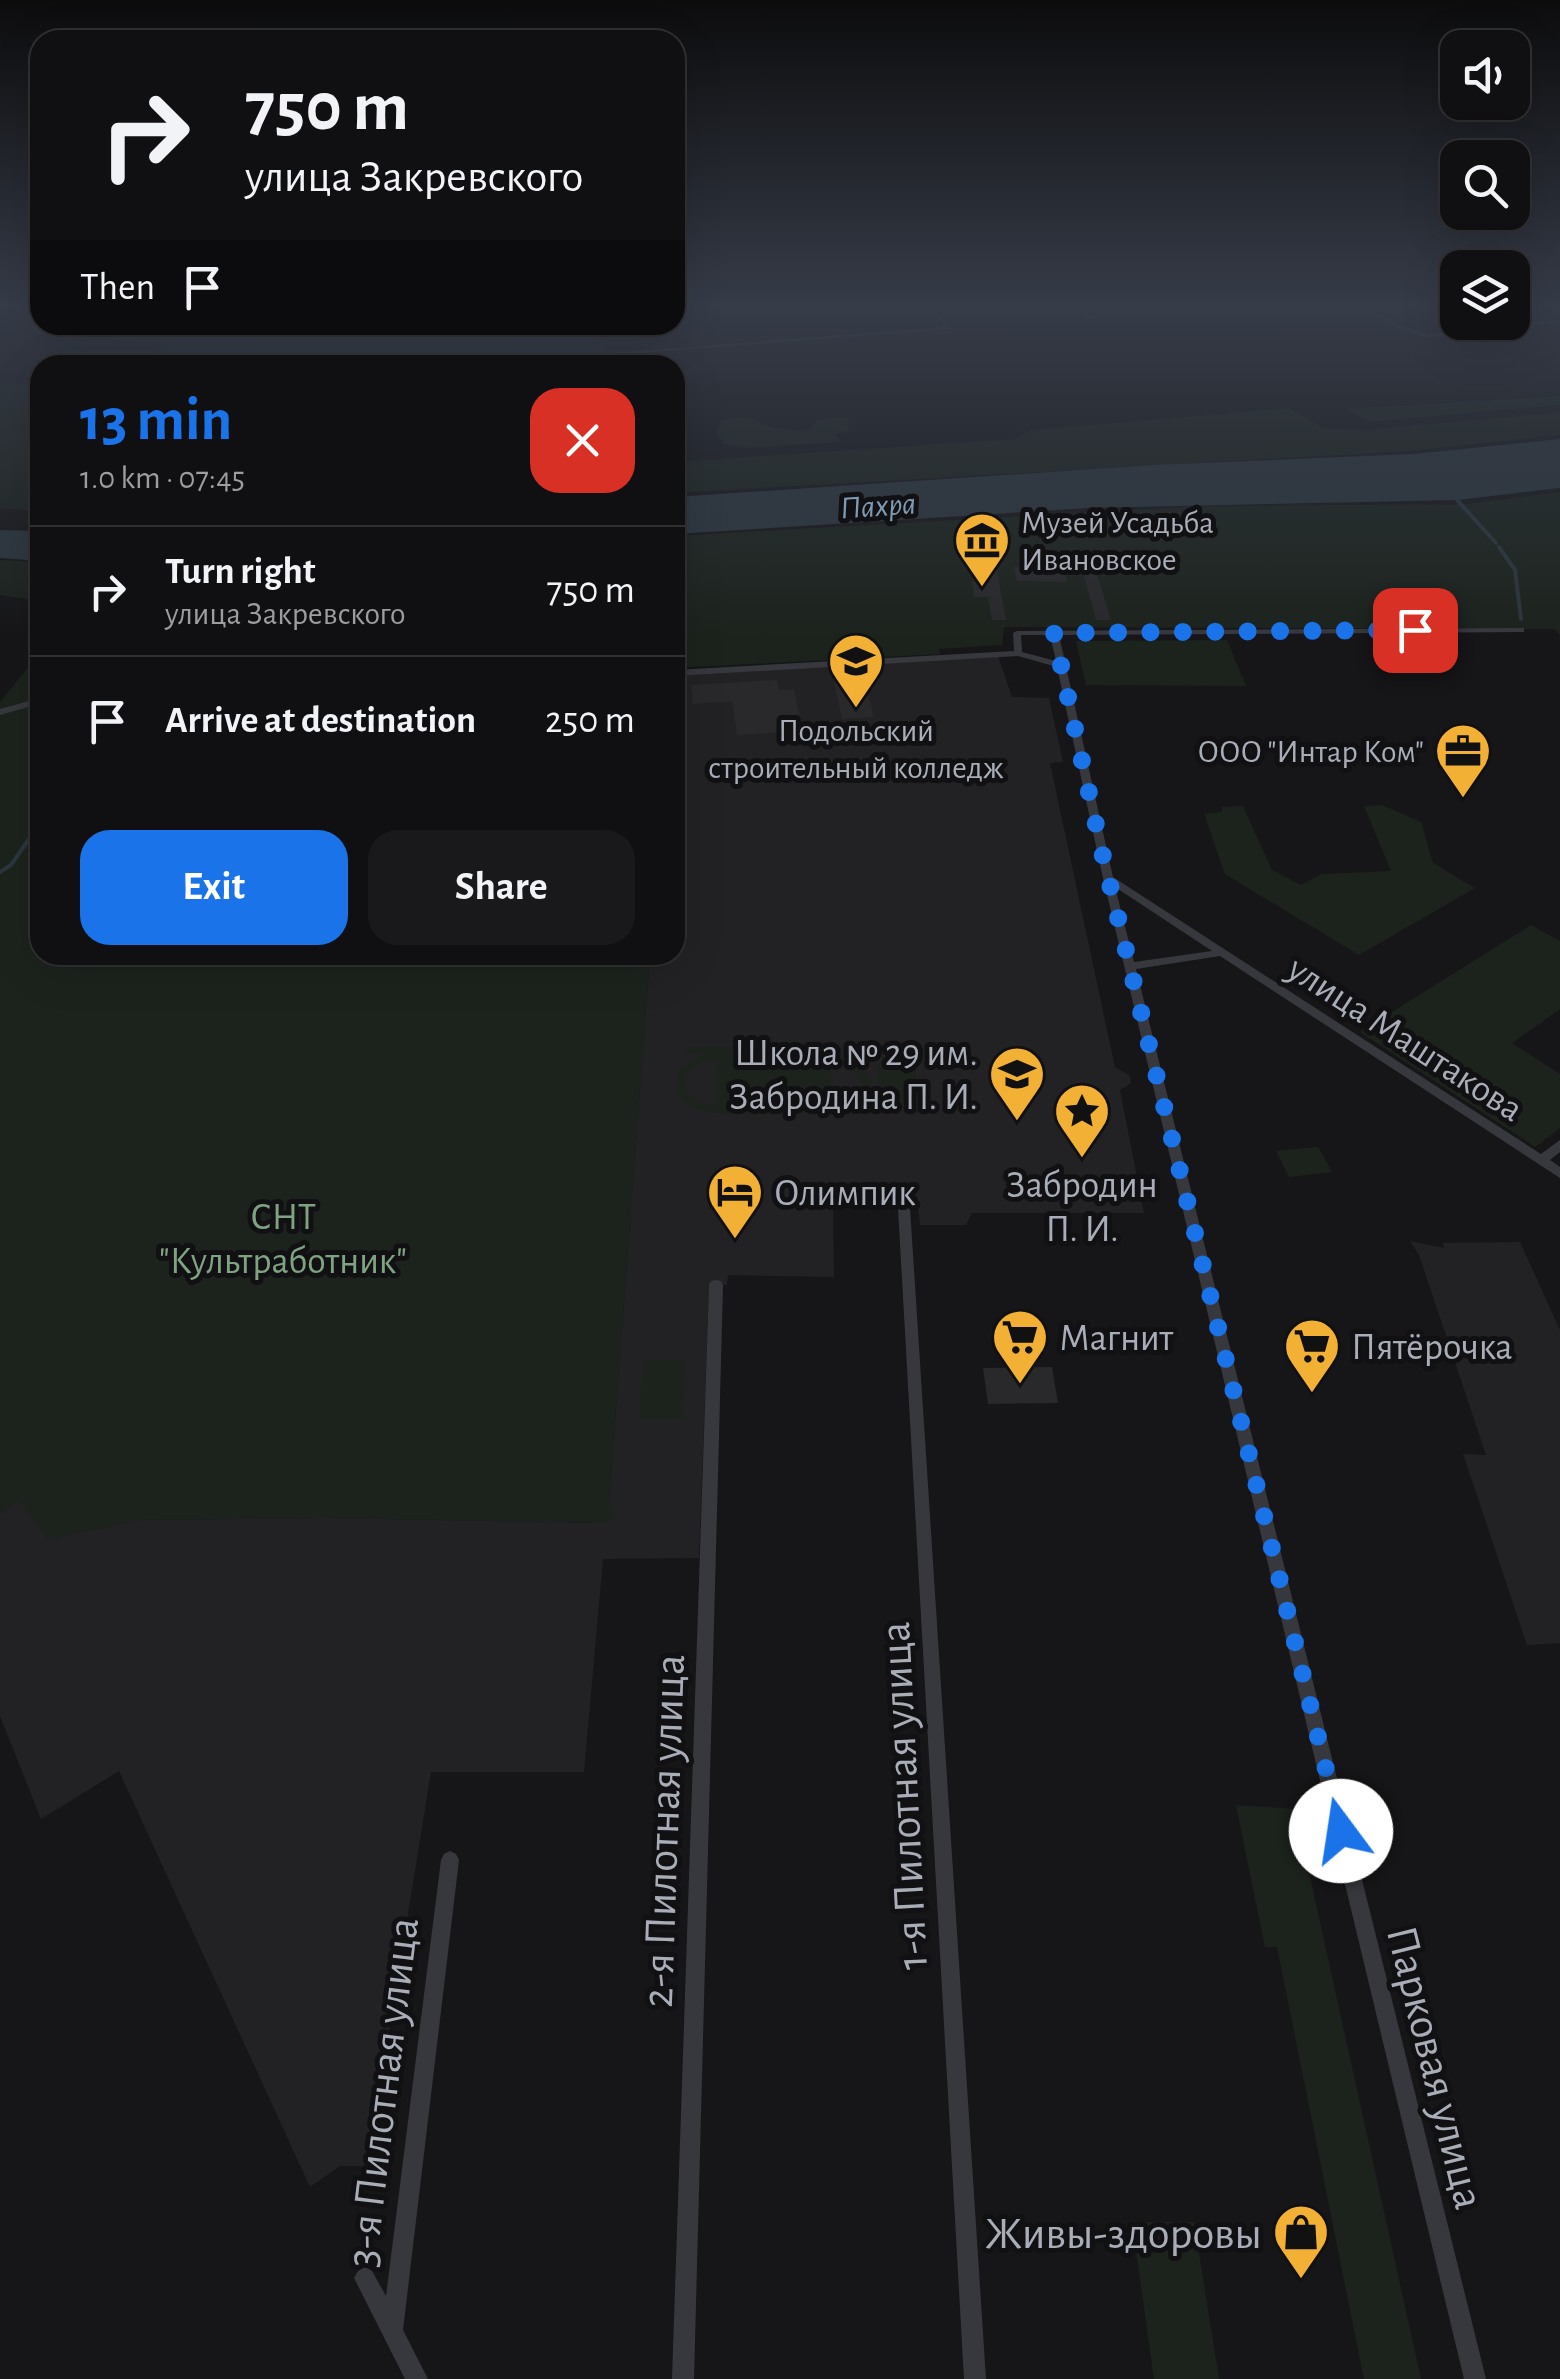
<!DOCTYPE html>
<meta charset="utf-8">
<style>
body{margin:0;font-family:"Alegreya Sans",sans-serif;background:#19191b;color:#f1f3f6;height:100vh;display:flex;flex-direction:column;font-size:38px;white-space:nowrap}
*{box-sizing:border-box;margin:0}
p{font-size:32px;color:#9c9d9f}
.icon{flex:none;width:55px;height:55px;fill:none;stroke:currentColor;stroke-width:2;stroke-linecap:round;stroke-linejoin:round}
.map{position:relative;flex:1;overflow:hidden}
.panel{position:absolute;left:30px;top:355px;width:655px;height:610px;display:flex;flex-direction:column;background:#101012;border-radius:30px;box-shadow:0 10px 40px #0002,0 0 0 2px #303032}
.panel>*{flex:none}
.top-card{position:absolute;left:30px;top:30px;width:655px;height:305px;border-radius:30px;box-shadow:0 10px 40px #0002,0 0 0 2px #303032;background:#101012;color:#f1f3f6;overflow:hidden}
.tools{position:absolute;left:1440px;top:30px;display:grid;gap:20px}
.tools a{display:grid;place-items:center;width:90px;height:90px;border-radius:20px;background:#101012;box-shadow:0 10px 40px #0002,0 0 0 2px #303032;font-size:50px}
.pin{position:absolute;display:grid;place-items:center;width:85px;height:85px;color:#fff;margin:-42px;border-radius:20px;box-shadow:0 5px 15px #0006}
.me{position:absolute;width:110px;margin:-55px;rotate:346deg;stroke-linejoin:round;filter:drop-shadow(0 0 8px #0008)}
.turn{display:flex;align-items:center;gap:35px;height:210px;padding:0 50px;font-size:45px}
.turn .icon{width:130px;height:130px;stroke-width:2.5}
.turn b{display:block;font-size:70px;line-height:85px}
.then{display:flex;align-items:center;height:95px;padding:0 50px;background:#0003;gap:20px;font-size:38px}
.round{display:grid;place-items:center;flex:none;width:105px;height:105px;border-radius:30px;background:#19191b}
.head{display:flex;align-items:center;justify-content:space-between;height:170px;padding:0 50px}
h1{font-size:60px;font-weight:700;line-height:75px;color:#1a73e8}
.primary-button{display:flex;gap:20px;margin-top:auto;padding:20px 50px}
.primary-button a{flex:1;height:115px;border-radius:30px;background:#1a73e8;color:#fff;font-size:40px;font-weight:700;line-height:115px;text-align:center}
.primary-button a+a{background:#19191b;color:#f1f3f6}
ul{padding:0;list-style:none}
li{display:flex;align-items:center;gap:30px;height:130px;padding:0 50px;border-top:2px solid #303032}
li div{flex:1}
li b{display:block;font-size:38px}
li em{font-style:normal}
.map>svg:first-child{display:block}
.built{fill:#222225}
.green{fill:#1c231d;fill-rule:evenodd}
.water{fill:#2c353c}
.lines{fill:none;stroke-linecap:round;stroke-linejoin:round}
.stream{stroke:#2c353c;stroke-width:4}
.building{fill:#29292c}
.street{fill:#37383d;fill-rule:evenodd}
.route{stroke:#1a73e8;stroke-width:18;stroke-dasharray:0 32.4}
.labels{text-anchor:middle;stroke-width:10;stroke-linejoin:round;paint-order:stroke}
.far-water-label{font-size:32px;font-style:italic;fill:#7f9bb3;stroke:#111113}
.far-poi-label{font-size:32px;fill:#a8adb8;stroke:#111113;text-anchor:start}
.street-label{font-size:38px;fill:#a8adb8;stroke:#111113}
.poi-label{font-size:38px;fill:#a8adb8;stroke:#111113;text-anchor:start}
.park-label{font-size:38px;fill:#7fa381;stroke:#111113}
.near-street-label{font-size:45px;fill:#a8adb8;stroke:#111113}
.near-poi-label{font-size:45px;fill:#a8adb8;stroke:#111113;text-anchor:end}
</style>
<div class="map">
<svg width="1560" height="2379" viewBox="0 0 1560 2379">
<rect width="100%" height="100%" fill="#161618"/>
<g class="built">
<path d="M 998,656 L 1012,697 L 1049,698 L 1063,762 L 1050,763 L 1115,1067 L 1130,1076 L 1131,1083 L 1120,1090 L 1144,1213 L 972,1213 L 966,1225 L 920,1225 L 917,1196 L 833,1199 L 834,1277 L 728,1275 L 727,1285 L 709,1285 L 699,1558 L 603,1559 L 584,1772 L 431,1772 L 367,2166 L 340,2166 L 310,2187 L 119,1771 L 41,1819 L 0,1716 L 0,1514 L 18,1499 L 48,1539 L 139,1520 L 328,1518 L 605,1523 L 613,1517 L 609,1501 L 650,955 L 675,955 L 675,676 Z"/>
<path d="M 1410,1241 L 1444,1248 L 1443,1243 L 1520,1242 L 1560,1330 L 1560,1643 L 1527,1645 L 1463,1454 L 1486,1455 L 1419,1255 Z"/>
</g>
<g class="green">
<path d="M 675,305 L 917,305 L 675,316 Z"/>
<path d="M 42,325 L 613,325 L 595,333 L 607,352 L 528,365 L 138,365 L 168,344 L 27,333 Z"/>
<path d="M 0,383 L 40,385 L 40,511 L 0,508 Z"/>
<path d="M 1560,396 L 1560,405 L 1371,422 L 1344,409 Z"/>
<path d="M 1289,408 L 1324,428 L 1365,430 L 1560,412 L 1560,435 L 1409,451 L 675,493 L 675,462 L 1015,439 L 1031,430 Z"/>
<path d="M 748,417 L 773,428 L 808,431 L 818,419 L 849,417 L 848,431 L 836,434 L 841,442 L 742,448 L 723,443 L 716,434 L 721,420 Z"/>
<path d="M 1560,492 L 1560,635 L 1554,629 L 1004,627 L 1002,645 L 939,649 L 940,654 L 675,668 L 675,536 L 1200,506 L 1467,504 Z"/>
<path d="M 0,560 L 40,562 L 40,601 L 0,595 Z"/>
<path d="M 1227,640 L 1246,686 L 1086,685 L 1076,641 Z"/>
<path d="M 40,653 L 40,955 L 650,955 L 609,1501 L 614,1516 L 606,1523 L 328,1518 L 139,1520 L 48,1539 L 18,1500 L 0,1514 L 0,702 Z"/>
<path d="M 1382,805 L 1421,822 L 1433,863 L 1475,888 L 1359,955 L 1225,874 L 1204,814 L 1222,812 L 1222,807 L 1243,806 L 1272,870 L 1301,885 L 1322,874 L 1391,871 L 1364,806 Z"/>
<path d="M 1531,925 L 1560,941 L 1560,1009 L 1512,1043 L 1560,1074 L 1560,1128 L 1535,1147 L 1360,1032 Z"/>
<path d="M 687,1047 L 904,1047 L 904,1053 L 842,1054 L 863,1065 L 872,1082 L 866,1099 C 845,1116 728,1118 700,1110 C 689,1107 682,1102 676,1092 L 679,1069 L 704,1054 L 686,1053 ZM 717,1060 L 716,1105 L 700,1103 L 686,1092 L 685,1077 L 697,1064 ZM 830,1061 L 849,1064 L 861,1076 L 861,1090 L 849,1102 L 832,1105 Z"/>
<path d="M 877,1062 L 915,1063 L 918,1103 L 879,1103 Z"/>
<path d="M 1318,1147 L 1332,1172 L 1289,1177 L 1276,1151 Z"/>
<path d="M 643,1360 L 686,1360 L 683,1419 L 639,1419 Z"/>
<path d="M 1236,1805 L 1295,1809 L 1421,2379 L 1364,2379 L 1277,1947 L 1265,1947 Z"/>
<path d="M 1132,2222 L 1194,2222 L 1219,2379 L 1154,2379 Z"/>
</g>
<g class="water">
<path d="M 1560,439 L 1560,488 L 1457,500 L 1089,508 L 675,534 L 675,497 L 1154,465 L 1414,454 Z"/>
<path d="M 0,530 L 40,531 L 40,561 L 0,558 Z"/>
</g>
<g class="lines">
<g class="stream">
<path d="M 1457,500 L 1496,543"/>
<path d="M 1499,547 L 1515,570 L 1521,619"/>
<path d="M 0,872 L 11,865 L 40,823"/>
</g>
</g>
<g class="building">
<path d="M 1014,567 L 1064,568 L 1067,582 L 1017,581 Z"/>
<path d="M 983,571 L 997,571 L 1006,620 L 992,620 L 988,597 L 974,597 L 972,582 L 984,577 Z"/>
<path d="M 1083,572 L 1096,572 L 1111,620 L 1096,620 Z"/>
<path d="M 863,676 L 874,717 L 842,719 L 833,677 Z"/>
<path d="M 777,680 L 779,690 L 794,690 L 803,731 L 737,735 L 732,701 L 693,704 L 691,685 Z"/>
<path d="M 1052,1367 L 1058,1403 L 988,1404 L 983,1368 Z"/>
</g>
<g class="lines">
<g class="street">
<path d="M 928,305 L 933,305 L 952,329 L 614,355 L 611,353 L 946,327 Z"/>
<path d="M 1065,305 L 1071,305 L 1096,318 L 1091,319 Z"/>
<path d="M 1361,305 L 1367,305 L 1397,324 L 1427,334 L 1560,319 L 1560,323 L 1427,338 L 1393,326 Z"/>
<path d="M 1521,628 L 1524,628 L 1524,632 L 1059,635 L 1113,877 L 1541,1154 L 1560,1140 L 1560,1152 L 1550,1160 L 1560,1167 L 1560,1178 L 1220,956 L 1136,969 L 1486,2379 L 1464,2379 L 1103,878 L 1057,667 L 1018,656 L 675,676 L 675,670 L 1014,651 L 1013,633 L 1017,631 ZM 1021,635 L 1050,635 L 1056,661 L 1022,652 ZM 1115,887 L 1212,951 L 1134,962 Z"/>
<path d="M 40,686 L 40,697 L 35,705 L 0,715 L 0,709 L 29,701 L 37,687 Z"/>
<path d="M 904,1203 L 908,1205 L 910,1208 L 986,2379 L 964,2379 L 898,1208 L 900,1205 Z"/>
<path d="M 716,1280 L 721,1281 L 723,1285 L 694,2379 L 672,2379 L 709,1285 L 711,1281 Z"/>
<path d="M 450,1851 L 456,1854 L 459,1860 L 403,2330 L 428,2379 L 405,2379 L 354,2278 L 358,2271 L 365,2267 L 372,2271 L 386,2296 L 441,1860 L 444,1854 Z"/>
</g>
</g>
<linearGradient id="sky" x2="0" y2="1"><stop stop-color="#0c0c0d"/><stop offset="0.48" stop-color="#363c48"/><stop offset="1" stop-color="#363c48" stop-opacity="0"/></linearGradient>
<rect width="1560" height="638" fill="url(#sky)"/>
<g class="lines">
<path class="route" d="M 1341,1831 L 1102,852 L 1054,633 L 1415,630"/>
</g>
<defs>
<g id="museum-pin" transform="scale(2.875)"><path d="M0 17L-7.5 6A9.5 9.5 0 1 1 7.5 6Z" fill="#f2b134" stroke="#111113"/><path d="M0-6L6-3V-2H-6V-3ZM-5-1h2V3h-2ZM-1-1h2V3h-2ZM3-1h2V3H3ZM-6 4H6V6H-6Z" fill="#111"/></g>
<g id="university-pin" transform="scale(2.875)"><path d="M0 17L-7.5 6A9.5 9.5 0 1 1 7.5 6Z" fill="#f2b134" stroke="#111113"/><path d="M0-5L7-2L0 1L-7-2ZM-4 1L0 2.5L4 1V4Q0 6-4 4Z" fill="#111"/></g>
<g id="office-pin" transform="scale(2.875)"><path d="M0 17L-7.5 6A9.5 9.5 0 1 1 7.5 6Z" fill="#f2b134" stroke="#111113"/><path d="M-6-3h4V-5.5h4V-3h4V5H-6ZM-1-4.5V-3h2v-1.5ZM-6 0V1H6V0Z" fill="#111"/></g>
<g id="school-pin" transform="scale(2.875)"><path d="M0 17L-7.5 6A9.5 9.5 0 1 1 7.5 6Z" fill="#f2b134" stroke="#111113"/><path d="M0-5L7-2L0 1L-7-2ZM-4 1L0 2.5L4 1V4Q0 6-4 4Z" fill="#111"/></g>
<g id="sight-pin" transform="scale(2.875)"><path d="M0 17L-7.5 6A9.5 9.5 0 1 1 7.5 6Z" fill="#f2b134" stroke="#111113"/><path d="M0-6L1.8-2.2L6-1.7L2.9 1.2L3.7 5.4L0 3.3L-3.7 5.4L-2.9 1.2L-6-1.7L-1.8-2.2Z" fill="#111"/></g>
<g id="hotel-pin" transform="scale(2.875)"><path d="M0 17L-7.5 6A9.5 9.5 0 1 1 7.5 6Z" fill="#f2b134" stroke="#111113"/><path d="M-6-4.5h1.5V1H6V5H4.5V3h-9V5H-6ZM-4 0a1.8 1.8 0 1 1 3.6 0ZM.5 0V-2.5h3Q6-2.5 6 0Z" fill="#111"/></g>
<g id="supermarket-pin" transform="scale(2.875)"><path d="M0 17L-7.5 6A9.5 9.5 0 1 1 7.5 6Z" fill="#f2b134" stroke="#111113"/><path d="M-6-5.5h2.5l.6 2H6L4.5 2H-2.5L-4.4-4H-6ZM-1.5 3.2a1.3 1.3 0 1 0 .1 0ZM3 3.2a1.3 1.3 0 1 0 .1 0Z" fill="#111"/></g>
<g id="shop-pin" transform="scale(2.875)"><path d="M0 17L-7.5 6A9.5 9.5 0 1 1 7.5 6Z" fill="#f2b134" stroke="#111113"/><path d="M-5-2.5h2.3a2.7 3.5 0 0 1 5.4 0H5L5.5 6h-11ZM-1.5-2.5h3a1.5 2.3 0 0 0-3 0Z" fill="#111"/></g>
</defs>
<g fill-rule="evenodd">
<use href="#museum-pin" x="982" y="540"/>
<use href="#university-pin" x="856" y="661"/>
<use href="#office-pin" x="1463" y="751"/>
<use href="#school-pin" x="1017" y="1074"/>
<use href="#sight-pin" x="1082" y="1111"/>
<use href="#hotel-pin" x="735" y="1192"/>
<use href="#supermarket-pin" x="1020" y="1337"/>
<use href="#supermarket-pin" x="1312" y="1346"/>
<use href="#shop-pin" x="1301" y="2232"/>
</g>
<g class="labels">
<g class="far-water-label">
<text transform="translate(878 505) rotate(-4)" y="11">Пахра</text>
</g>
<g class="far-poi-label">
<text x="1021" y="533">Музей Усадьба<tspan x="1021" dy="37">Ивановское</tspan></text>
<text x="856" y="741" text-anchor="middle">Подольский<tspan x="856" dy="37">строительный колледж</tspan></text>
<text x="1424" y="762" text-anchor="end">ООО "Интар Ком"</text>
</g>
<g class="street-label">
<text transform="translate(1406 1038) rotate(33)" y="13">улица Маштакова</text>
</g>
<g class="poi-label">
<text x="978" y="1065" text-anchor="end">Школа № 29 им.<tspan x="978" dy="44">Забродина П. И.</tspan></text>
<text x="1082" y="1197" text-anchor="middle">Забродин<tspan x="1082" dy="44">П. И.</tspan></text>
<text x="774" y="1205">Олимпик</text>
<text x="1059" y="1350">Магнит</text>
<text x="1351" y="1359">Пятёрочка</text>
</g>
<g class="park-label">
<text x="283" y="1229">СНТ<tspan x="283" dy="44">"Культработник"</tspan></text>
</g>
<g class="near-street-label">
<text transform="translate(902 1796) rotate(-93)" y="16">1-я Пилотная улица</text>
<text transform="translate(662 1831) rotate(-88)" y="16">2-я Пилотная улица</text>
<text transform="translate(1437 2067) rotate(76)" y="16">Парковая улица</text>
<text transform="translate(381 2092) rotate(-83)" y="16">3-я Пилотная улица</text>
</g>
<g class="near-poi-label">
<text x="1262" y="2248">Живы-здоровы</text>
</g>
</g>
</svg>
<div class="tools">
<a><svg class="icon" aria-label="sound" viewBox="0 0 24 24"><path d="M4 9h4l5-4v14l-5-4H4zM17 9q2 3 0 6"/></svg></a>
<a><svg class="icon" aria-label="search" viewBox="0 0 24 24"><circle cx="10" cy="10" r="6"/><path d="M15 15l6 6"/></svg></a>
<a><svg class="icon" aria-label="layers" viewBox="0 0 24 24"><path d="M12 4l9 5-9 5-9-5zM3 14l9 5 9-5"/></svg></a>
</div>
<div class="pin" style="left:1415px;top:630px;background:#d93025"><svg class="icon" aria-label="arrive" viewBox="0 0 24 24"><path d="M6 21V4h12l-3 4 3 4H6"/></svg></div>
<svg class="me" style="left:1341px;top:1831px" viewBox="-20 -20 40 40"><circle r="19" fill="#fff"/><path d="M0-13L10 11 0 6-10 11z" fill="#1a73e8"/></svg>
<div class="top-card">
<div class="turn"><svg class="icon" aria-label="right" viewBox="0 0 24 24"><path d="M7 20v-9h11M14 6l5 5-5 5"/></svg><div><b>750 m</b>улица Закревского</div></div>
<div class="then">Then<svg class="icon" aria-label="arrive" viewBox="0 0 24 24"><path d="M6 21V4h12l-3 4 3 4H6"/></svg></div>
</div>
<section class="panel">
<div class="head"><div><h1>13 min</h1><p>1.0 km · 07:45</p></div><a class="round" style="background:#d93025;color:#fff"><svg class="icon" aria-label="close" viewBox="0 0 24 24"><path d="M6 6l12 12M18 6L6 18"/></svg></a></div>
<ul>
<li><svg class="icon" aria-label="right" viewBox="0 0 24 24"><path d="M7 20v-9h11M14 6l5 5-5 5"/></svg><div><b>Turn right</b><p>улица Закревского</p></div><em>750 m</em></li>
<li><svg class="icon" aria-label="arrive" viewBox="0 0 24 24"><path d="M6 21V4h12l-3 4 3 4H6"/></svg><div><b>Arrive at destination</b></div><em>250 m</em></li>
</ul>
<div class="primary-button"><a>Exit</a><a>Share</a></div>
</section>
</div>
